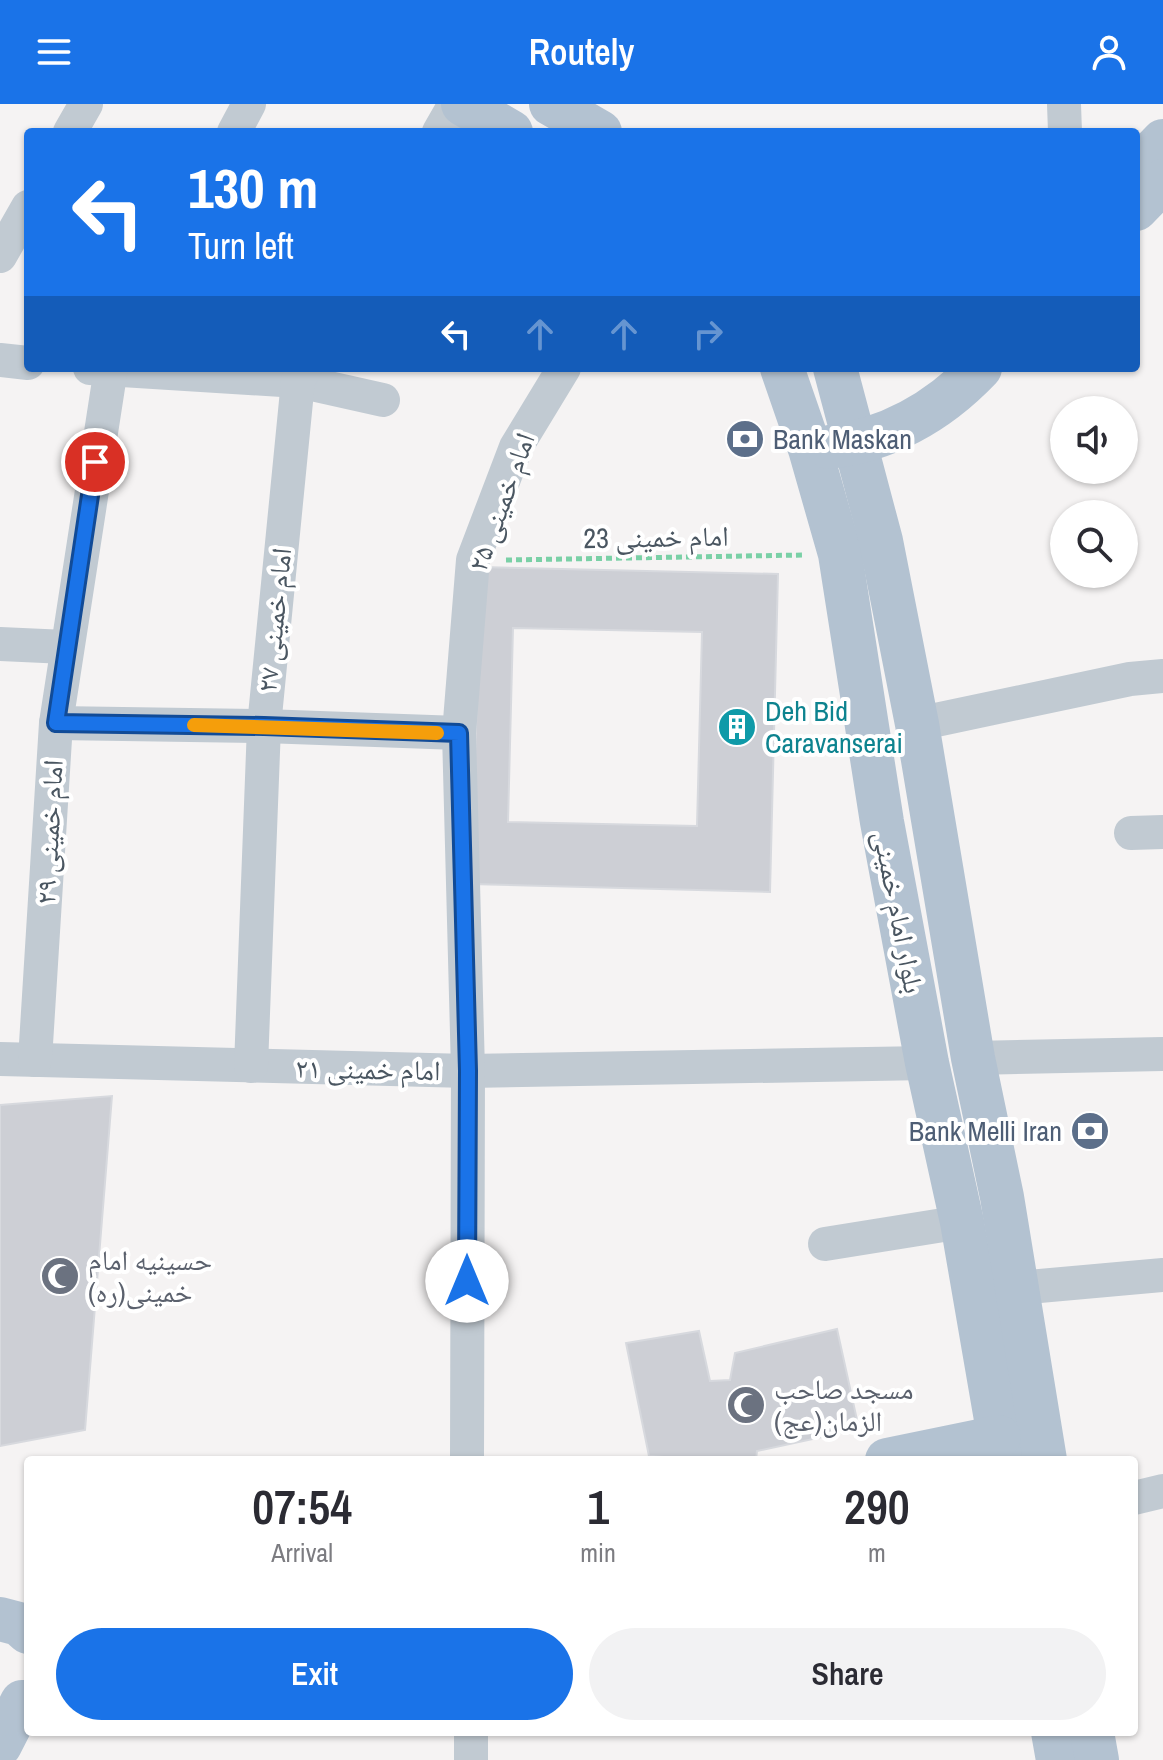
<!DOCTYPE html>
<meta charset="utf-8">
<style>
body{margin:0;font-family:"Archivo Narrow","Noto Naskh Arabic",sans-serif;background:#f2f2f3;color:#2b2b33;height:100vh;display:flex;flex-direction:column;font-size:30px;white-space:nowrap}
*{box-sizing:border-box;margin:0}
p{font-size:26px;color:#7c7c81}
.icon{flex:none;width:44px;height:44px;fill:none;stroke:currentColor;stroke-width:2;stroke-linecap:round;stroke-linejoin:round}
.map{position:relative;flex:1;overflow:hidden}
.side{position:absolute;left:24px;top:1352px;width:1114px;height:280px;display:flex;flex-direction:column;background:#fff;border-radius:8px;box-shadow:0 2px 6px #0004}
.side>*{flex:none}
.guide{position:absolute;left:24px;top:24px;width:1116px;height:244px;border-radius:8px;box-shadow:0 2px 6px #0004;background:#1a73e8;color:#fff;overflow:hidden}
.fabs{position:absolute;left:1050px;top:292px;display:grid;gap:16px}
.fabs a{display:grid;place-items:center;width:88px;height:88px;border-radius:50%;background:#fff;box-shadow:0 2px 6px #0004;font-size:40px}
.pin{position:absolute;display:grid;place-items:center;width:68px;height:68px;color:#fff;margin:-34px;border:4px solid #fff;border-radius:50%;box-shadow:0 2px 8px #0007}
.me{position:absolute;width:88px;margin:-44px;rotate:0deg;stroke-linejoin:round;filter:drop-shadow(0 0 6px #0008)}
.turn{display:flex;align-items:center;gap:28px;height:168px;padding:0 32px;font-size:36px}
.turn .icon{width:104px;height:104px;stroke-width:2.5}
.turn b{display:block;font-size:56px;line-height:68px}
.lanes{display:flex;align-items:center;height:76px;padding:0 32px;background:#0003;justify-content:center;gap:40px;direction:ltr}
.lanes .off{opacity:.35}
.eta{display:flex;justify-content:space-evenly;align-items:center;height:136px;text-align:center}
.eta b{font-size:48px;font-weight:600;line-height:56px}
.button{display:flex;gap:16px;margin-top:auto;padding:16px 32px}
.button a{flex:1;height:92px;border-radius:48px;background:#1a73e8;color:#fff;font-size:32px;font-weight:600;line-height:92px;text-align:center}
.button a+a{background:#f2f2f3;color:#2b2b33}
header{display:flex;justify-content:space-between;align-items:center;height:104px;padding:0 32px;background:#1a73e8;color:#fff;font-size:36px;font-weight:600}
.map>svg:first-child{display:block}
.building{fill:#cdcfd5;stroke:#d7d9de;stroke-width:2;fill-rule:evenodd}
.lines{fill:none;stroke-linecap:round;stroke-linejoin:round}
.path{stroke:#7ad0a6;stroke-width:5;stroke-dasharray:6 4;stroke-linecap:butt}
.minor{stroke:#c1cad2;stroke-width:34}
.major{stroke:#b3c2d1;stroke-width:44}
.route-casing{stroke:#114b97;stroke-width:20}
.route{stroke:#1a73e8;stroke-width:14}
.slow{stroke:#f59e0b;stroke-width:14}
.labels{text-anchor:middle;stroke-width:8;stroke-linejoin:round;paint-order:stroke}
.service-label{font-size:28px;fill:#4e5e75;stroke:#fff;text-anchor:start}
.street-label{font-size:28px;fill:#4a5661;stroke:#fff}
.culture-label{font-size:28px;fill:#0d838f;stroke:#fff;text-anchor:start}
.worship-label{font-size:28px;fill:#5b616d;stroke:#fff;text-anchor:start}
</style>
<header><svg class="icon" aria-label="menu" viewBox="0 0 24 24"><path d="M4 6h16M4 12h16M4 18h16"/></svg>Routely<svg class="icon" aria-label="person" viewBox="0 0 24 24"><circle cx="12" cy="8" r="4"/><path d="M4 21q1-7 8-7t8 7"/></svg></header>
<div class="map">
<svg width="1163" height="1656" viewBox="0 0 1163 1656">
<rect width="100%" height="100%" fill="#f5f3f3"/>
<g class="building">
<path d="M 481,463 L 778,470 L 770,788 L 471,780 ZM 513,524 L 702,528 L 697,722 L 508,718 Z"/>
<path d="M 112,992 L 85,1326 L 0,1342 L 0,1001 Z"/>
<path d="M 837,1225 L 859,1325 L 757,1347 L 756,1356 L 664,1356 L 663,1353 L 649,1352 L 626,1239 L 699,1227 L 710,1277 L 730,1276 L 735,1249 Z"/>
</g>
<g class="lines">
<path class="path" d="M 506,456 L 804,451"/>
<g class="minor">
<path d="M 1064,0 L 1065,28"/>
<path d="M 70,28 L 86,0"/>
<path d="M 234,28 L 249,0"/>
<path d="M 439,28 L 455,0"/>
<path d="M 0,152 L 28,103"/>
<path d="M 0,256 L 28,259"/>
<path d="M 90,264 L 298,277 L 383,296"/>
<path d="M 0,540 L 66,543"/>
<path d="M 56,619 L 264,622 L 459,629"/>
<path d="M 917,620 L 1130,575 L 1163,572"/>
<path d="M 1131,729 L 1163,728"/>
<path d="M 973,954 L 1163,950"/>
<path d="M 0,955 L 468,967 L 927,959"/>
<path d="M 35,956 L 56,619 L 111,264"/>
<path d="M 251,962 L 264,622 L 298,277 L 305,264"/>
<path d="M 825,1140 L 962,1118"/>
<path d="M 1017,1184 L 1163,1171"/>
<path d="M 467,1356 L 468,967 L 459,629 L 473,456 L 516,343 L 564,264"/>
<path d="M 1134,1394 L 1163,1387"/>
<path d="M 471,1628 L 471,1656"/>
</g>
<g class="major">
<path d="M 463,0 L 511,28"/>
<path d="M 551,0 L 600,28"/>
<path d="M 1136,65 L 1163,37"/>
<path d="M 1136,105 L 1163,77"/>
<path d="M 782,264 L 810,345 L 840,450 L 882,718 L 927,959 L 962,1118 L 1003,1356"/>
<path d="M 835,264 L 881,437 L 917,620 L 973,954 L 1002,1093 L 1045,1356"/>
<path d="M 829,343 C 888,336 939,307 980,264"/>
<path d="M 887,1356 L 999,1333"/>
<path d="M 0,1515 L 19,1520 L 28,1528"/>
<path d="M 1053,1628 L 1058,1656"/>
<path d="M 1092,1628 L 1097,1656"/>
<path d="M 0,1641 L 22,1598"/>
</g>
</g>
<g class="lines">
<g class="route-casing">
<path id="route" d="M 95,358 L 56,619 L 264,622 L 459,629 L 468,967 L 467,1177"/>
</g>
<use href="#route" class="route"/>
<path class="slow" d="M 194,621 L 437,629"/>
</g>
<defs>
<g id="bank-disc" transform="scale(2)"><circle r="9.5" fill="#5c6f8a" stroke="#fff"/><path d="M-6-4H6V4H-6ZM0-2.3a2.3 2.3 0 1 0 0 4.6a2.3 2.3 0 1 0 0-4.6Z" fill="#fff"/></g>
<g id="building-disc" transform="scale(2)"><circle r="9.5" fill="#0f9aa8" stroke="#fff"/><path d="M-4-6H4V6H1V3H-1V6H-4ZM-2.5-4.3h1.7v1.8h-1.7ZM.8-4.3h1.7v1.8H.8ZM-2.5-1h1.7V.8h-1.7ZM.8-1h1.7V.8H.8Z" fill="#fff"/></g>
<g id="mosque-disc" transform="scale(2)"><circle r="9.5" fill="#6b7280" stroke="#fff"/><path d="M3.5-4.9A6 6 0 1 0 3.5 4.9A5 5 0 1 1 3.5-4.9Z" fill="#fff"/></g>
</defs>
<g fill-rule="evenodd">
<use href="#bank-disc" x="745" y="335"/>
<use href="#building-disc" x="737" y="623"/>
<use href="#bank-disc" x="1090" y="1027"/>
<use href="#mosque-disc" x="60" y="1172"/>
<use href="#mosque-disc" x="746" y="1301"/>
</g>
<g class="labels">
<g class="service-label">
<text x="773" y="345">Bank Maskan</text>
<text x="1062" y="1037" text-anchor="end">Bank Melli Iran</text>
</g>
<g class="street-label">
<text transform="translate(501 398) rotate(-70)" y="10">امام خمینی ۲۵</text>
<text transform="translate(656 433) rotate(-1)" y="10">امام خمینی 23</text>
<text transform="translate(274 516) rotate(-84)" y="10">امام خمینی ۲۷</text>
<text transform="translate(49 728) rotate(-87)" y="10">امام خمینی ۲۹</text>
<text transform="translate(899 808) rotate(79)" y="10">بلوار امام خمینی</text>
<text transform="translate(368 965) rotate(1)" y="10">امام خمینی ۲۱</text>
</g>
<g class="culture-label">
<text x="765" y="617">Deh Bid<tspan x="765" dy="32">Caravanserai</tspan></text>
</g>
<g class="worship-label">
<text x="88" y="1166">حسینیه امام<tspan x="88" dy="32">خمینی(ره)</tspan></text>
<text x="774" y="1295">مسجد صاحب<tspan x="774" dy="32">الزمان(عج)</tspan></text>
</g>
</g>
</svg>
<div class="fabs">
<a><svg class="icon" aria-label="sound" viewBox="0 0 24 24"><path d="M4 9h4l5-4v14l-5-4H4zM17 9q2 3 0 6"/></svg></a>
<a><svg class="icon" aria-label="search" viewBox="0 0 24 24"><circle cx="10" cy="10" r="6"/><path d="M15 15l6 6"/></svg></a>
</div>
<div class="pin" style="left:95px;top:358px;background:#d93025"><svg class="icon" aria-label="arrive" viewBox="0 0 24 24"><path d="M6 21V4h12l-3 4 3 4H6"/></svg></div>
<svg class="me" style="left:467px;top:1177px" viewBox="-20 -20 40 40"><circle r="19" fill="#fff"/><path d="M0-13L10 11 0 6-10 11z" fill="#1a73e8"/></svg>
<div class="guide">
<div class="turn"><svg class="icon" aria-label="left" viewBox="0 0 24 24"><path d="M17 20v-9H6M10 6l-5 5 5 5"/></svg><div><b>130 m</b>Turn left</div></div>
<div class="lanes"><svg class="icon" aria-label="left" viewBox="0 0 24 24"><path d="M17 20v-9H6M10 6l-5 5 5 5"/></svg><svg class="icon off" aria-label="ahead" viewBox="0 0 24 24"><path d="M12 20V5M6 11l6-6 6 6"/></svg><svg class="icon off" aria-label="ahead" viewBox="0 0 24 24"><path d="M12 20V5M6 11l6-6 6 6"/></svg><svg class="icon off" aria-label="right" viewBox="0 0 24 24"><path d="M7 20v-9h11M14 6l5 5-5 5"/></svg></div>
</div>
<section class="side">
<div class="eta">
<div><b>07:54</b><p>Arrival</p></div>
<div><b>1</b><p>min</p></div>
<div><b>290</b><p>m</p></div>
</div>
<div class="button"><a>Exit</a><a>Share</a></div>
</section>
</div>
